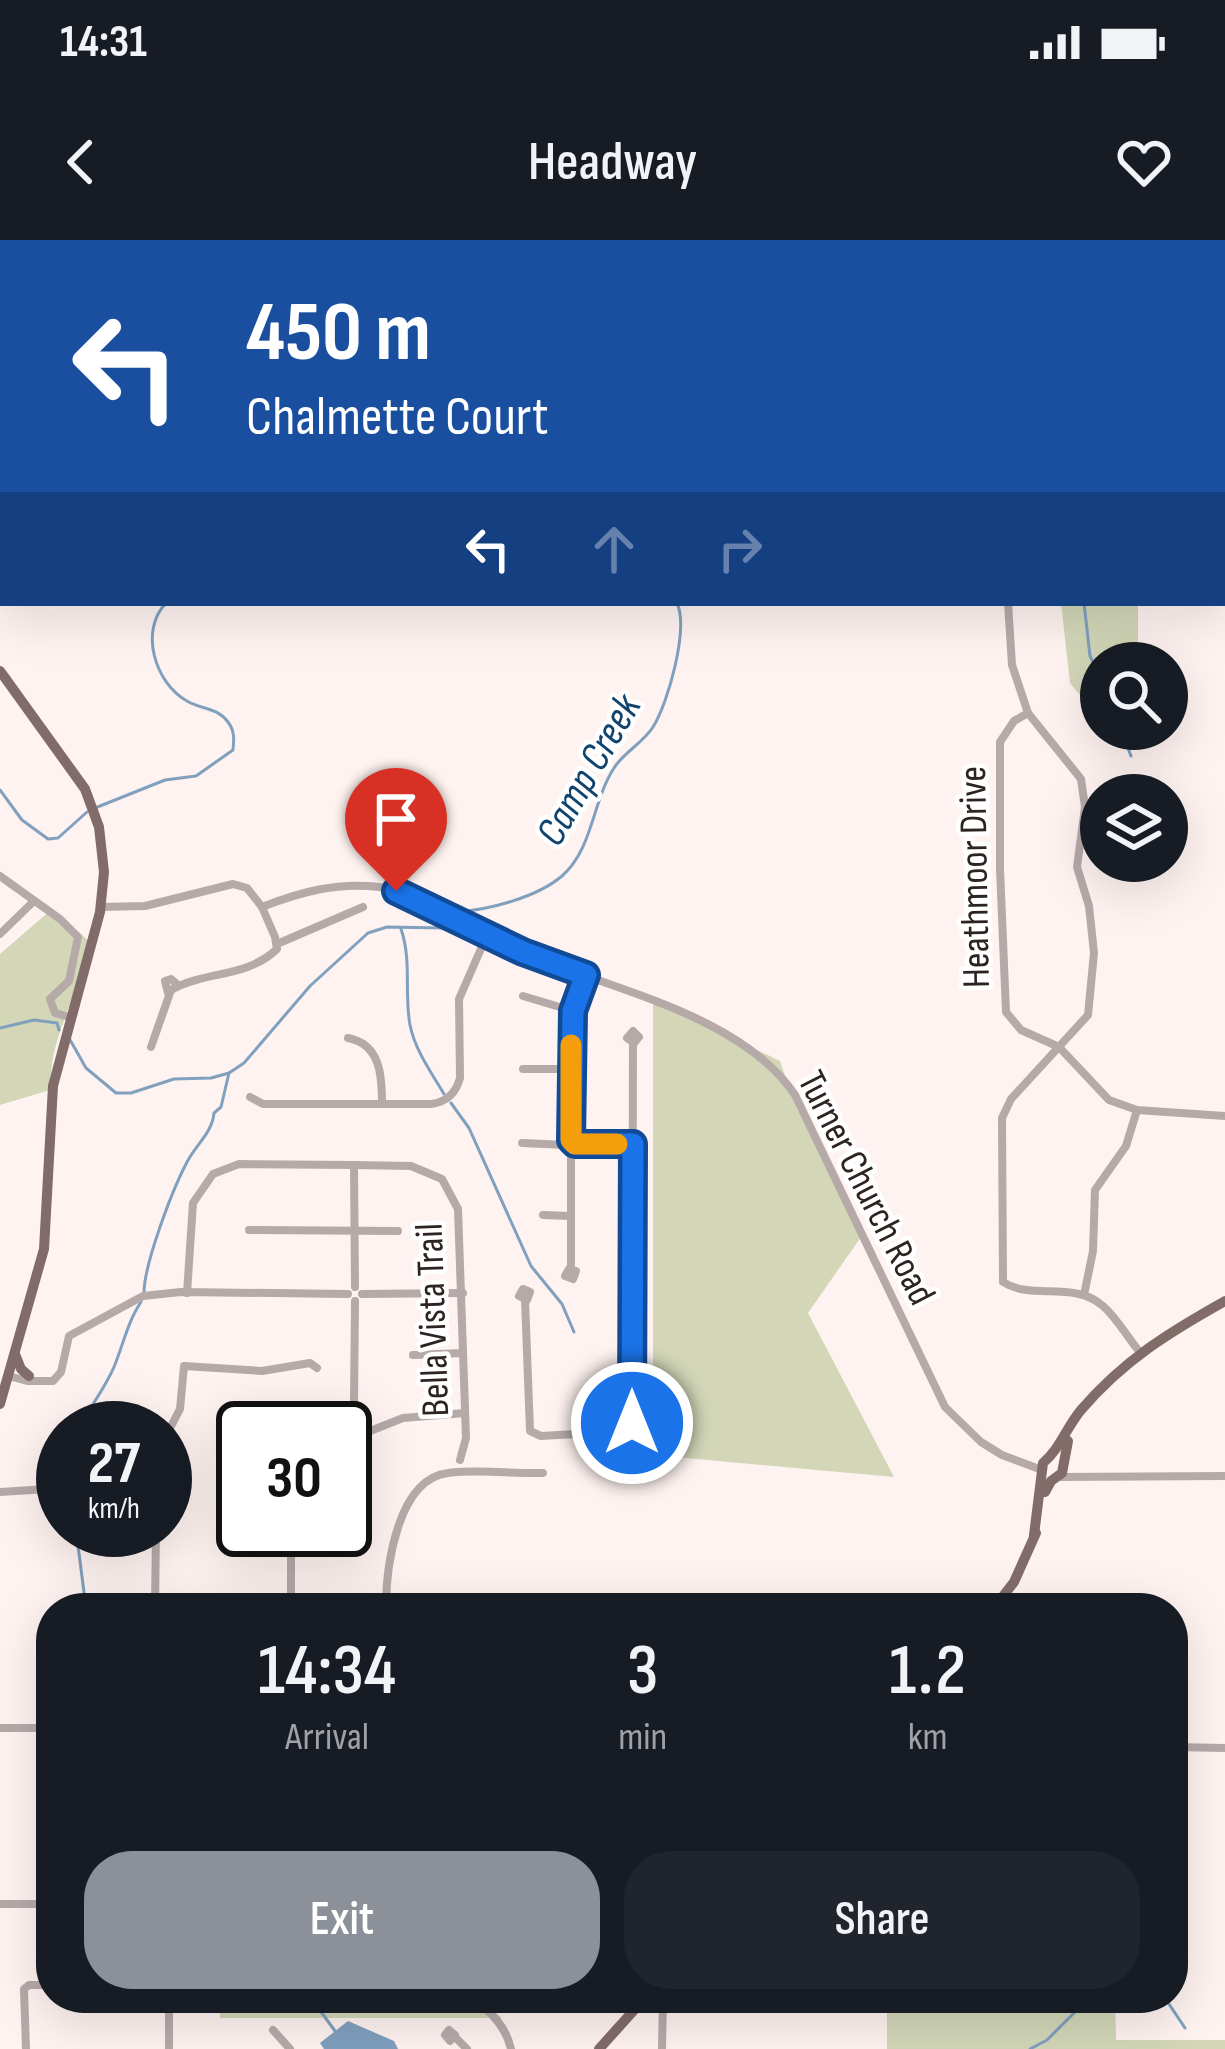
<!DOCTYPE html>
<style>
body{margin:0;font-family:"Sofia Sans Condensed",sans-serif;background:#20242c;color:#f1f3f6;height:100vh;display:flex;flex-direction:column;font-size:45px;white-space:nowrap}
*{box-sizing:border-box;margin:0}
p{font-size:39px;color:#9ea1a6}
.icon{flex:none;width:66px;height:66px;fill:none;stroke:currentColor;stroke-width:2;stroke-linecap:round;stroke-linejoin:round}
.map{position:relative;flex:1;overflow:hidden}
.panel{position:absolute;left:36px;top:1353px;width:1152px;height:420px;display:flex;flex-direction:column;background:#171b24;border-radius:48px;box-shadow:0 12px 48px #0002}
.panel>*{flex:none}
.hud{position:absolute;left:0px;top:0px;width:1227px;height:366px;box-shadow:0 12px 48px #0002;background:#1a4fa0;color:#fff;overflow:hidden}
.fabs{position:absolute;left:1080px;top:402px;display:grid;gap:24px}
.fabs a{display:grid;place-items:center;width:108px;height:108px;border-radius:50%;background:#171b24;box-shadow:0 12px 48px #0002;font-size:60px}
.speed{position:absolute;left:36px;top:1161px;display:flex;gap:24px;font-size:60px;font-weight:700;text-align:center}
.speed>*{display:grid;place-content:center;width:156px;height:156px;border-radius:50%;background:#171b24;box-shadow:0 12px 48px #0002;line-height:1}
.speed small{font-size:30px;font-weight:400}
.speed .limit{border:6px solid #111;border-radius:18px;background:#fff;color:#111}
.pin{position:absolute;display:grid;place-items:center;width:102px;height:102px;color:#fff;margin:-123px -51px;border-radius:50% 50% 50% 0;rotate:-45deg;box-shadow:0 0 12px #0007}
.pin .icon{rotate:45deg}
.me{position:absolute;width:132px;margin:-66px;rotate:0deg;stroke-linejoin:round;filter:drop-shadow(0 0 9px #0008)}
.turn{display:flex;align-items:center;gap:42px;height:252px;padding:0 48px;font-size:54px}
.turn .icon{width:156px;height:156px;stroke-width:2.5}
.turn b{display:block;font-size:84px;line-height:102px}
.lanes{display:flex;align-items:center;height:114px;padding:0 48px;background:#0003;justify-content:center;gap:60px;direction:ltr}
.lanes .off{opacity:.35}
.eta{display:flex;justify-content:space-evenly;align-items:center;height:204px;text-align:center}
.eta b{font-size:72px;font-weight:600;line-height:84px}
.action{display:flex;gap:24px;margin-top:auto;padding:24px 48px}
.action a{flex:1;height:138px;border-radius:48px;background:#8c9099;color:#fff;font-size:48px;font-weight:600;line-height:138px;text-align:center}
.action a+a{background:#20242c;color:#f1f3f6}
.status{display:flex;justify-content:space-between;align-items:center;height:84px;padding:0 60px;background:#171b24;direction:ltr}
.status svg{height:33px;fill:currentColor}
header{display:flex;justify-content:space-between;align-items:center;height:156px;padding:0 48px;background:#171b24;font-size:54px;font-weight:600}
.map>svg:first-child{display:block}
.green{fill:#d3d7b8}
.water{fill:#80a0be}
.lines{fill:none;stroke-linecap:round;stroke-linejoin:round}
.stream{stroke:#80a0be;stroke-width:3}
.minor{stroke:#b6aaa9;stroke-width:8}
.major{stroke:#816c6a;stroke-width:10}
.route-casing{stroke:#114b97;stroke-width:30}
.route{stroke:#1a73e8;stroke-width:21}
.slow{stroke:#f59e0b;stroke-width:21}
.labels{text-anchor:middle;stroke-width:9;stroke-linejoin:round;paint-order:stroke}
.street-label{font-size:39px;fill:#2d2421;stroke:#fff}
.water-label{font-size:42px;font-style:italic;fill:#11446d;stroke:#fff}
</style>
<div class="status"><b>14:31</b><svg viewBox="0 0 49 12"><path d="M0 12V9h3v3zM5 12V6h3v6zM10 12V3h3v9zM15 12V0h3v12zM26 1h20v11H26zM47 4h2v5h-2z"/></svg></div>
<header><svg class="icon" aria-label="back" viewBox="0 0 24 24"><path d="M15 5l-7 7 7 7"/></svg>Headway<svg class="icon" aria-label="heart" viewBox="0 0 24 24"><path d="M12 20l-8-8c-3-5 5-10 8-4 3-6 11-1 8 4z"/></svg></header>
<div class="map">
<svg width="1225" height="1809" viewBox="0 0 1225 1809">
<rect width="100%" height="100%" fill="#fef3f0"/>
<g class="green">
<path d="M 0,0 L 264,0 L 3,3 L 3,140 Z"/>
<path d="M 338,0 L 825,0 L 827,3 L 338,3 Z"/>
<path d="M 1061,363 L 1138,363 L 1138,423 L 1101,423 L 1101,481 L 1070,443 Z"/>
<path d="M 52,669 L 89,701 C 80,757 50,791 50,850 L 0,865 L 0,714 Z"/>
<path d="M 653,760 L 780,821 L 794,862 L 861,997 L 808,1073 L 894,1237 L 653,1215 Z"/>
<path d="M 220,1758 L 474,1758 L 502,1778 L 220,1778 Z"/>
<path d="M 887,1758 L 1115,1760 L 1116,1800 L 1225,1800 L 1225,1809 L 887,1809 Z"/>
</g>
<path class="water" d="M 348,1781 L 394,1801 L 398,1809 L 324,1809 L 320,1803 Z"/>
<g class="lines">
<g class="stream">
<path d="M 751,0 L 753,3"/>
<path d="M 1180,0 L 1183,3"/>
<path d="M 1224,33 L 1225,34"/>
<path d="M 1224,122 L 1225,121"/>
<path d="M 0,136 L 3,137"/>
<path d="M 1084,363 L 1090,416 L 1101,438"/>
<path d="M 1121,489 L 1131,516"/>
<path d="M 0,550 L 22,580 L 48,599 L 58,598 L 87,572"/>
<path d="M 95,568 L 165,540 L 196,536 L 233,510 C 234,500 235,491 228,482 C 217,467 202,470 187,461 C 155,443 139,391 166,363"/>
<path d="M 401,689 C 412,721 404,753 410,785 C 415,810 431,832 444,854"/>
<path d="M 0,788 L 34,780 L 57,783 L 59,790"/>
<path d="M 69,798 L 86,828 L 116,853 L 131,853 L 174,839 L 211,838 L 229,833 L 244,823 L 310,746 L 368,693 L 387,687 L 444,688 L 458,672 C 490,669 536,658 562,636 C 593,609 592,562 614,528 C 624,512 643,503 653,487 C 668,463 689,389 677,363"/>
<path d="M 451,863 L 469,888 L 531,1026 L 562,1064 L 574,1092"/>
<path d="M 144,1053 C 144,1024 172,951 186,924 C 195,905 212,894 214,873 L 221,867 L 229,833"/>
<path d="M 79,1188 C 90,1167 105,1148 114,1127 C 123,1105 128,1081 141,1062"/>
<path d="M 76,1290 L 86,1368"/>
<path d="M 311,1758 L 335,1791"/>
<path d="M 1165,1758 L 1185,1788"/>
<path d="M 1030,1809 L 1047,1800 L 1089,1758"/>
</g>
<g class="minor">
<path d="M 0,176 L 3,177"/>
<path d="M 0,257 L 3,256"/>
<path d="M 1008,363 L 1012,425 L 1028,473 L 1081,539 L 1085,567 L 1077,627 L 1089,666 L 1094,713 L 1088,775 L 1011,859 L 1002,878 L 1003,1042 C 1032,1061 1073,1040 1103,1066 C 1117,1078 1127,1097 1139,1111"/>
<path d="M 1028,473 L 1014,481 L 1000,502 L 1000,629 L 1006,772 L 1021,790 L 1059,807 L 1109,860 L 1137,870 L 1225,876"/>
<path d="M 0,636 L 60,679 L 78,697 L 69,741 L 50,759 L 55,773 L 69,777"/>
<path d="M 101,667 L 145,666 L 233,644 L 247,648 L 262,667 C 300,652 337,642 379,647 C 429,654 475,691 521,711 C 606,749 740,773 795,855 L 945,1167 L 981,1202 L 1002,1215 L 1042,1230"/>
<path d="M 0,694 L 34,661"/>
<path d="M 277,704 L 363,667"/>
<path d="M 168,753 L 165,741 L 171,739 L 178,745"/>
<path d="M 523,756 L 573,771"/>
<path d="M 633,791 L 639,797 L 634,803 L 627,798 Z"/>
<path d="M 348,798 C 381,804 382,837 382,864"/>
<path d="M 151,807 L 171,750 C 204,731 247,738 277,709 L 275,697 L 262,667"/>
<path d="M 523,829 L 571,829"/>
<path d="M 250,857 L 263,864 L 431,864 C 447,862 456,853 460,838 L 459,759 L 487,695"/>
<path d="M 571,900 L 572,780 L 581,733"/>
<path d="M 571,900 L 575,904 L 633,905"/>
<path d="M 522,903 L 567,905 L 571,909"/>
<path d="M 354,925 L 355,1047"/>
<path d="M 543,975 L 571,976"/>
<path d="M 249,990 L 398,991"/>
<path d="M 571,1028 L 571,909"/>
<path d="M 569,1029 L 576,1031 L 573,1039 L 565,1036 Z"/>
<path d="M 523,1049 L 530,1052 L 527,1060 L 519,1056 Z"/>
<path d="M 187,1053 L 193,963 L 213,934 L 239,924 L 354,925 L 411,926 L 442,939 L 458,969 L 466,1198 L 460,1220"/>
<path d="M 362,1054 L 463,1053"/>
<path d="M 1084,1055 L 1093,1011 L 1095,950 L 1126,906 L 1137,870"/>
<path d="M 525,1060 L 530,1191 L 541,1196 L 628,1191 L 632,1183 L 633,803"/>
<path d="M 355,1061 L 354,1162 L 366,1193"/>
<path d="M 413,1115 L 463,1113"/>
<path d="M 9,1136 L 27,1141 L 53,1141 L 61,1132 L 69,1096 L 143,1056 L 181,1052 L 348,1054"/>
<path d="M 588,1162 L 588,1195"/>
<path d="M 165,1198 L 180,1169 L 184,1126 L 262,1131 L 310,1123 L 317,1128"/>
<path d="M 345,1201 L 403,1178 L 465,1173"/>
<path d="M 236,1209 L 243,1207"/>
<path d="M 1059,1237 L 1225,1236"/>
<path d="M 0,1252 L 63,1248"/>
<path d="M 345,1270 L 353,1271"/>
<path d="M 237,1273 L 243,1274"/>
<path d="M 291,1366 L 291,1290"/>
<path d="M 155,1368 L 156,1290"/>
<path d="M 250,1368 L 291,1365 L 333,1368"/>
<path d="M 386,1368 C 386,1328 397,1239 448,1233 C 479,1229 512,1234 543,1233"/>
<path d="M 0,1488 L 43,1488 L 48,1503 L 44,1660 L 39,1664 L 0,1664"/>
<path d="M 1173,1507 L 1225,1508"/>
<path d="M 169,1758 L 169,1809"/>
<path d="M 471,1758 C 490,1770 506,1787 511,1809"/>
<path d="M 273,1790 L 290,1809"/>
<path d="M 449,1790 L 455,1795 L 450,1801 L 445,1795 Z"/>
<path d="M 455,1797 L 467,1809"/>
<path d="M 26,1809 L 24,1749 L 29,1745 L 51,1745"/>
<path d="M 662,1809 L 663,1758"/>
</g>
<g class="major">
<path d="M 0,431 L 85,549 L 99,587 L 104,632 L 100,672 L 53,846 L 44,1009 L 0,1164"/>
<path d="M 15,1114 L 21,1129 L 29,1136"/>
<path d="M 1045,1252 L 1051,1241 L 1062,1233 L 1068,1201"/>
<path d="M 1034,1295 L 1043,1223 C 1060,1209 1066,1188 1081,1170 C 1124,1120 1168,1093 1225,1061"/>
<path d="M 994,1368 L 1014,1342 L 1036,1293"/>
<path d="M 599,1809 L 645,1758"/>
</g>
</g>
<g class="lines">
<g class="route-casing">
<path id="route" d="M 396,651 L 523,712 L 586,735 L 573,771 L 571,900 L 575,904 L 633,904 L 632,1183"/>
</g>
<use href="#route" class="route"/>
<path class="slow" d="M 571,805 L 571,900 L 575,904 L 617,904"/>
</g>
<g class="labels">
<g class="street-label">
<text transform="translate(973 637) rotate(-91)" y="14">Heathmoor Drive</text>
<text transform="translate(868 947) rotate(63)" y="14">Turner Church Road</text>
<text transform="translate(431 1080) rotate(-92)" y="14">Bella Vista Trail</text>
</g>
<g class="water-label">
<text transform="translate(587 529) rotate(-60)" y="15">Camp Creek</text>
</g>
</g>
</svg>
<div class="fabs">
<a><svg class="icon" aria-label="search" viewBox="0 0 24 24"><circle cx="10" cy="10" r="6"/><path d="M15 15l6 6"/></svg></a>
<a><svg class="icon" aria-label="layers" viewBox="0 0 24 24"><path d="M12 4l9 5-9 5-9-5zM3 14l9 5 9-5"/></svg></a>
</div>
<div class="speed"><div>27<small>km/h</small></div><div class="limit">30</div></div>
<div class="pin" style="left:396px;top:651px;background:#d93025"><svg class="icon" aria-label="arrive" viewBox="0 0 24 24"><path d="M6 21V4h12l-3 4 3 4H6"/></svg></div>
<svg class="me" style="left:632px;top:1183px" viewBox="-20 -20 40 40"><circle r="17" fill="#1a73e8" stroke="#fff" stroke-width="3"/><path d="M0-11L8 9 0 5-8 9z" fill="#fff"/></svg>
<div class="hud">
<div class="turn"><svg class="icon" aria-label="left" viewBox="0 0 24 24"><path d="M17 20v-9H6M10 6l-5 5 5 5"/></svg><div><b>450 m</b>Chalmette Court</div></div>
<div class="lanes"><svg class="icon" aria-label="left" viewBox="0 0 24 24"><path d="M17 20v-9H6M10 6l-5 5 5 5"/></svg><svg class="icon off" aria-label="ahead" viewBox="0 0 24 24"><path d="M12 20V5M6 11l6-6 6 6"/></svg><svg class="icon off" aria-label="right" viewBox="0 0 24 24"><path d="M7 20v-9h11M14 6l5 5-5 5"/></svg></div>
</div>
<section class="panel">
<div class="eta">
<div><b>14:34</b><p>Arrival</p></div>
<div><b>3</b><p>min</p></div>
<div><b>1.2</b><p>km</p></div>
</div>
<div class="action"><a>Exit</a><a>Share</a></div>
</section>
</div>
